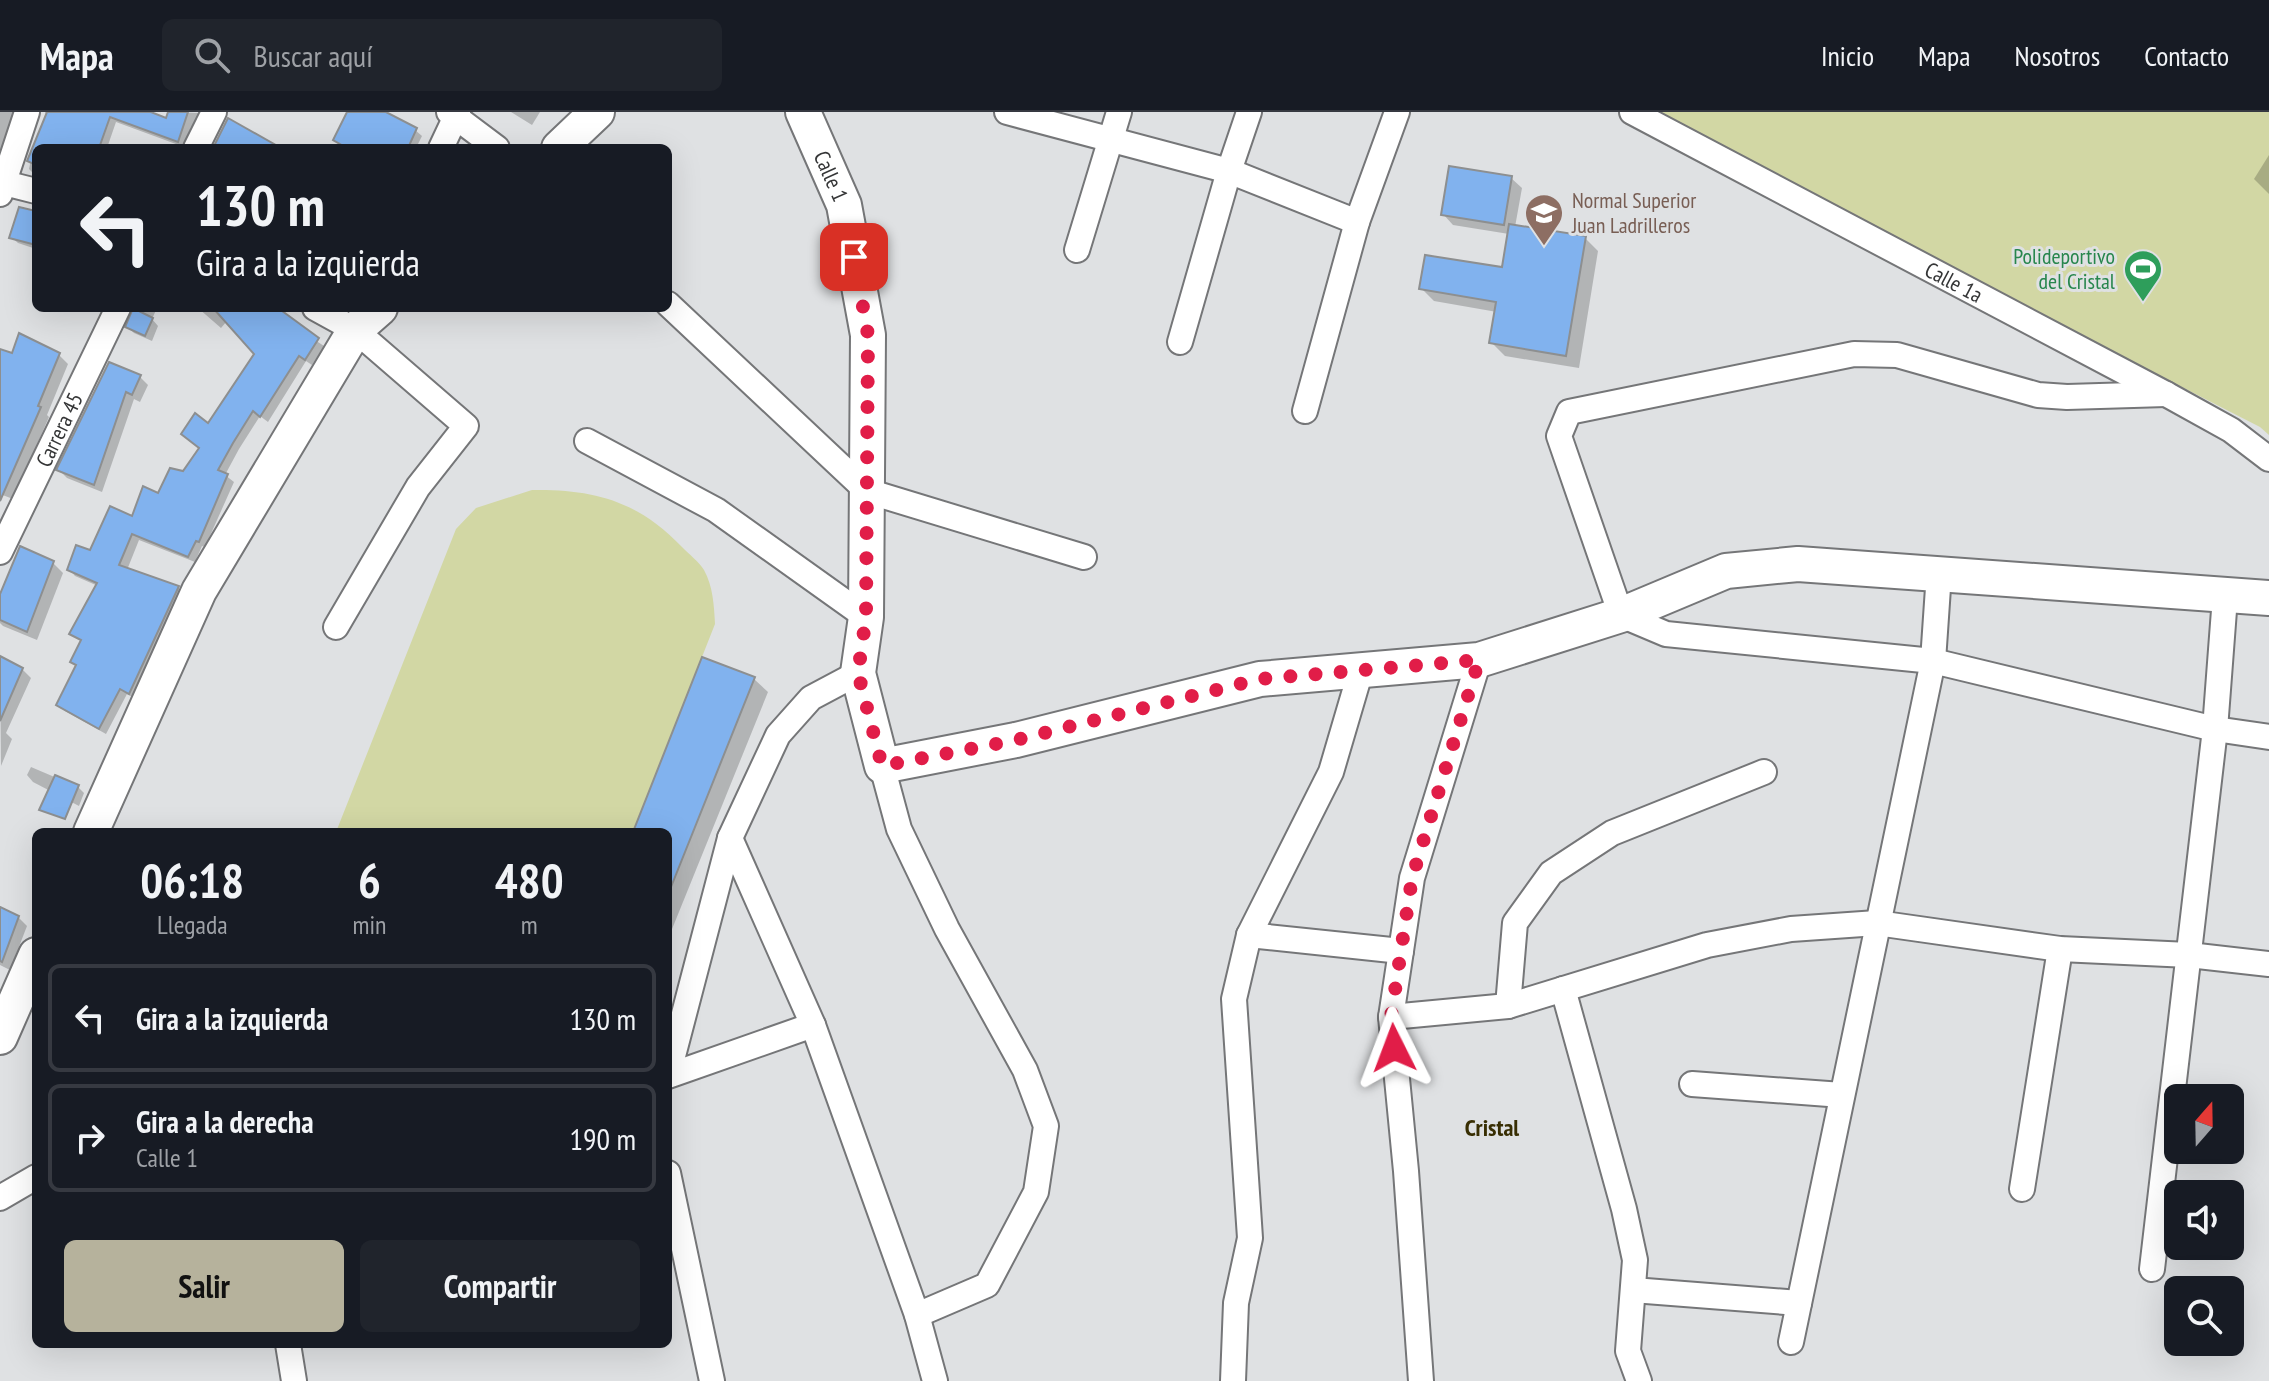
<!DOCTYPE html>
<html lang="es">
<meta charset="utf-8">
<style>
body{margin:0;font-family:"PT Sans Narrow",sans-serif;background:#20242c;color:#f1f3f6;height:100vh;display:flex;flex-direction:column;font-size:30px;white-space:nowrap}
*{box-sizing:border-box;margin:0}
p{font-size:26px;color:#9ea1a6}
.icon{flex:none;width:44px;height:44px;fill:none;stroke:currentColor;stroke-width:2;stroke-linecap:round;stroke-linejoin:round}
.map{position:relative;flex:1;overflow:hidden}
.details{position:absolute;left:32px;top:716px;width:640px;height:520px;display:flex;flex-direction:column;background:#171b24;border-radius:12px;box-shadow:0 8px 32px #0002}
.details>*{flex:none}
.guide{position:absolute;left:32px;top:32px;width:640px;height:168px;border-radius:12px;box-shadow:0 8px 32px #0002;background:#171b24;color:#f1f3f6;overflow:hidden}
.needle{width:52px;rotate:20deg}
.tools{position:absolute;left:2164px;top:972px;display:grid;gap:16px}
.tools a{display:grid;place-items:center;width:80px;height:80px;border-radius:12px;background:#171b24;box-shadow:0 8px 32px #0002;font-size:40px}
.pin{position:absolute;display:grid;place-items:center;width:68px;height:68px;color:#fff;margin:-34px;border-radius:16px;box-shadow:0 4px 12px #0006}
.me{position:absolute;width:88px;margin:-44px;rotate:357deg;stroke-linejoin:round;filter:drop-shadow(0 0 6px #0008)}
.turn{display:flex;align-items:center;gap:28px;height:168px;padding:0 32px;font-size:36px}
.turn .icon{width:104px;height:104px;stroke-width:2.5}
.turn b{display:block;font-size:56px;line-height:68px}
.eta{display:flex;justify-content:space-evenly;align-items:center;height:136px;text-align:center}
.eta b{font-size:48px;font-weight:600;line-height:56px}
.button{display:flex;gap:16px;margin-top:auto;padding:16px 32px}
.button a{flex:1;height:92px;border-radius:12px;background:#b6b29c;color:#111;font-size:32px;font-weight:600;line-height:92px;text-align:center}
.button a+a{background:#20242c;color:#f1f3f6}
ul{padding:0;list-style:none}
li{display:flex;align-items:center;gap:24px;height:108px;margin:0 16px 12px;padding:0 16px;border:4px solid #363941;border-radius:12px}
li div{flex:1}
li b{display:block;font-size:30px}
li em{font-style:normal}
header{display:flex;align-items:center;gap:48px;box-sizing:border-box;height:112px;padding:0 40px;background:#171b24;border-bottom:2px solid #363941}
header strong{font-size:38px}
nav{display:flex;gap:44px;margin-inline-start:auto;font-size:28px}
.search{width:560px;height:72px;background:#20242c;display:flex;align-items:center;gap:20px;box-sizing:border-box;padding:0 28px;border-radius:12px;color:#9ea1a6;font-size:30px}
.map>svg:first-child{display:block}
.green{fill:#d2d7a4}
.shadow{fill:#0003}
.building{fill:#81b2ee;stroke:#8d8f90;stroke-width:2}
.lines{fill:none;stroke-linecap:round;stroke-linejoin:round}
.street-casing{stroke:#757678;stroke-width:28}
.secondary-casing{stroke:#757678;stroke-width:38}
.street{stroke:#fff;stroke-width:24}
.secondary{stroke:#fff;stroke-width:34}
.route{stroke:#e11d48;stroke-width:14;stroke-dasharray:0 25.2}
.labels{text-anchor:middle;stroke-width:6;stroke-linejoin:round;paint-order:stroke}
.street-label{font-size:22px;fill:#353637;stroke:#dfe1e3}
.education-label{font-size:22px;fill:#785e54;stroke:#dfe1e3;text-anchor:start}
.leisure-label{font-size:22px;fill:#27864d;stroke:#dfe1e3;text-anchor:end}
.neighbourhood-label{font-size:24px;font-weight:bold;fill:#382e03;stroke:#dfe1e3}
</style>
<header>
<strong>Mapa</strong>
<div class="search"><svg class="icon" aria-label="search" viewBox="0 0 24 24"><circle cx="10" cy="10" r="6"/><path d="M15 15l6 6"/></svg>Buscar aquí</div>
<nav><a>Inicio</a><a>Mapa</a><a>Nosotros</a><a>Contacto</a></nav>
</header>
<div class="map">
<svg width="2269" height="1269" viewBox="0 0 2269 1269">
<rect width="100%" height="100%" fill="#dfe1e3"/>
<g class="green">
<path d="M 1651,0 L 2269,0 L 2269,323 L 2260,315 L 1845,103 Z"/>
<path d="M 532,378 C 594,377 638,389 682,435 C 689,442 699,450 704,458 C 713,474 714,494 715,512 L 633,720 L 336,720 L 456,417 L 476,396 Z"/>
</g>
<g class="shadow">
<path d="M 0,0 L 18,0 L 4,44 L 0,43 Z"/>
<path d="M 45,0 L 145,0 L 168,8 L 171,0 L 200,1 L 194,16 L 191,15 L 184,35 L 116,10 L 107,36 L 36,36 L 36,64 L 29,57 L 34,34 L 47,4 Z"/>
<path d="M 349,0 L 379,0 L 415,18 L 422,24 L 416,36 L 345,36 L 336,28 Z"/>
<path d="M 511,0 L 540,0 L 532,13 Z"/>
<path d="M 2269,43 L 2269,82 L 2254,67 Z"/>
<path d="M 1511,66 L 1522,76 L 1515,115 L 1585,126 L 1598,139 L 1579,256 L 1505,244 L 1492,231 L 1497,200 L 1434,189 L 1421,176 L 1503,158 L 1509,122 L 1453,113 L 1443,102 Z"/>
<path d="M 36,102 L 36,137 L 18,131 L 11,125 Z"/>
<path d="M 135,196 L 157,196 L 152,207 L 158,214 L 152,229 L 134,221 L 128,215 Z"/>
<path d="M 198,196 L 266,196 L 324,234 L 312,253 L 306,249 L 268,310 L 260,304 L 239,337 L 225,363 L 234,370 L 205,435 L 202,434 L 195,450 L 139,428 L 127,458 L 178,476 L 184,483 L 136,587 L 127,582 L 106,622 L 65,599 L 58,593 L 78,554 L 82,530 L 72,521 L 98,474 L 75,464 L 69,457 L 184,362 L 201,337 L 208,314 L 256,242 L 227,209 L 221,216 Z"/>
<path d="M 0,239 L 13,244 L 59,243 L 68,252 L 47,303 L 49,305 L 13,387 L 0,382 Z"/>
<path d="M 110,252 L 140,265 L 148,273 L 140,290 L 134,287 L 102,380 L 67,366 L 59,358 Z"/>
<path d="M 53,451 L 63,461 L 37,528 L 3,514 L 0,511 L 0,487 Z"/>
<path d="M 0,546 L 22,557 L 31,566 L 6,621 L 12,627 L 1,654 Z"/>
<path d="M 754,567 L 768,580 L 668,827 L 668,720 L 635,720 Z"/>
<path d="M 31,655 L 78,675 L 84,681 L 79,694 L 33,670 L 27,663 Z"/>
<path d="M 0,797 L 18,805 L 27,814 L 10,858 L 0,853 Z"/>
</g>
<g class="building">
<path d="M 47,0 L 151,0 L 166,6 L 168,0 L 188,0 L 178,30 L 110,5 L 99,36 L 36,36 L 36,53 L 27,49 Z"/>
<path d="M 347,0 L 386,0 L 417,16 L 408,36 L 347,36 L 333,28 Z"/>
<path d="M 228,6 L 281,36 L 213,36 Z"/>
<path d="M 1449,54 L 1512,64 L 1504,113 L 1441,103 Z"/>
<path d="M 19,95 L 36,99 L 36,133 L 9,126 Z"/>
<path d="M 1509,112 L 1586,124 L 1566,244 L 1489,231 L 1496,190 L 1419,177 L 1425,143 L 1502,155 Z"/>
<path d="M 133,196 L 153,206 L 145,224 L 125,215 Z"/>
<path d="M 213,196 L 278,196 L 319,226 L 305,248 L 299,244 L 260,305 L 253,299 L 233,331 L 218,358 L 228,362 L 199,430 L 196,429 L 188,445 L 132,422 L 119,453 L 179,474 L 129,582 L 120,577 L 99,617 L 56,593 L 76,553 L 70,550 L 81,528 L 69,522 L 97,471 L 67,458 L 76,433 L 90,438 L 110,394 L 132,404 L 143,374 L 158,381 L 170,356 L 183,359 L 199,336 L 181,322 L 195,301 L 208,311 L 254,242 Z"/>
<path d="M 19,221 L 60,241 L 38,294 L 41,295 L 0,389 L 0,237 L 12,241 Z"/>
<path d="M 109,250 L 141,263 L 132,283 L 126,280 L 94,373 L 56,358 Z"/>
<path d="M 20,434 L 54,449 L 27,520 L 0,508 L 0,482 Z"/>
<path d="M 0,544 L 23,556 L 0,609 Z"/>
<path d="M 702,545 L 755,565 L 669,780 L 668,720 L 633,720 Z"/>
<path d="M 55,663 L 79,673 L 65,707 L 39,698 Z"/>
<path d="M 0,795 L 19,804 L 2,850 L 0,849 Z"/>
</g>
<g class="lines">
<g class="street-casing">
<g id="street">
<path d="M 449,0 L 497,36"/>
<path d="M 1007,0 L 1229,59 L 1357,110"/>
<path id="s1" d="M 1632,0 L 2166,282 L 2231,318 L 2269,347"/>
<path d="M 196,36 L 214,0"/>
<path d="M 441,36 L 458,0"/>
<path d="M 0,70 L 36,79"/>
<path d="M 0,82 L 27,0"/>
<path d="M 1077,138 L 1119,0"/>
<path d="M 668,192 L 867,379 L 1084,445"/>
<path d="M 315,196 L 355,218 L 466,314 L 418,375 L 336,515"/>
<path d="M 1180,230 L 1229,59 L 1249,0"/>
<path d="M 2166,282 L 2067,285 L 2038,283 L 1897,243 L 1854,242 L 1569,300 L 1559,324 L 1621,503 L 1666,522 L 1933,549 L 2215,617 L 2269,625"/>
<path d="M 1305,299 L 1357,110 L 1397,0"/>
<path d="M 587,329 L 716,398 L 866,505"/>
<path id="s2" d="M 0,440 L 118,196"/>
<path d="M 882,654 L 899,717 L 947,817 L 1025,958 L 1046,1014 L 1036,1080 L 987,1173 L 917,1203"/>
<path d="M 730,726 L 813,913 L 917,1203 L 935,1269"/>
<path d="M 1249,823 L 1401,839"/>
<path d="M 1563,877 L 1624,1097 L 1635,1148 L 1628,1239 L 1639,1269"/>
<path d="M 1508,894 L 1515,811 L 1551,761 L 1612,721 L 1764,660"/>
<path d="M 1391,905 L 1508,894 L 1707,833 L 1791,817 L 1877,811 L 2060,837 L 2189,843 L 2269,852"/>
<path d="M 668,963 L 730,726 L 778,623 L 811,586 L 858,561"/>
<path d="M 668,964 L 813,913"/>
<path d="M 1692,972 L 1842,983"/>
<path d="M 668,1061 L 712,1269"/>
<path d="M 2022,1077 L 2060,837"/>
<path d="M 0,1086 L 36,1065"/>
<path d="M 2152,1157 L 2215,617 L 2225,485"/>
<path d="M 1633,1178 L 1799,1191"/>
<path d="M 1791,1230 L 1933,549 L 1939,461"/>
<path d="M 288,1232 L 294,1269"/>
<path d="M 1233,1269 L 1236,1191 L 1250,1126 L 1234,887 L 1249,823 L 1331,660 L 1361,558"/>
<path d="M 1421,1269 L 1406,1059 L 1391,905 L 1412,766 L 1479,548"/>
</g>
</g>
<g class="secondary-casing">
<g id="secondary">
<path id="s3" d="M 803,0 L 844,93 L 868,223 L 866,505 L 858,561 L 882,654 L 1016,628 L 1260,567 L 1479,548 L 1621,503 L 1726,459 L 1798,452 L 2269,486"/>
<path d="M 559,36 L 597,0"/>
<path d="M 91,720 L 199,479 L 355,218 L 380,196"/>
<path d="M 0,925 L 36,843"/>
</g>
</g>
<use href="#street" class="street"/>
<use href="#secondary" class="secondary"/>
</g>
<g class="lines">
<path class="route" d="M 854,145 L 868,223 L 866,505 L 858,561 L 882,654 L 1016,628 L 1260,567 L 1479,548 L 1412,766 L 1391,905 L 1394,936"/>
</g>
<defs>
<g id="university-pin" transform="scale(2)"><path d="M0 17L-7.5 6A9.5 9.5 0 1 1 7.5 6Z" fill="#8d6e63" stroke="#dfe1e3"/><path d="M0-5L7-2L0 1L-7-2ZM-4 1L0 2.5L4 1V4Q0 6-4 4Z" fill="#fff"/></g>
<g id="stadium-pin" transform="scale(2)"><path d="M0 17L-7.5 6A9.5 9.5 0 1 1 7.5 6Z" fill="#2e9e5b" stroke="#dfe1e3"/><path d="M0-5a6.5 5 0 1 0 0 10a6.5 5 0 1 0 0-10ZM-3.5-1.8h7v3.6h-7Z" fill="#fff"/></g>
</defs>
<g fill-rule="evenodd">
<use href="#university-pin" x="1544" y="101"/>
<use href="#stadium-pin" x="2143" y="157"/>
</g>
<g class="labels">
<g class="street-label">
<text dy="8" stroke="none"><textPath href="#s3" startOffset="70">Calle 1</textPath></text>
<text dy="8" stroke="none"><textPath href="#s1" startOffset="364">Calle 1a</textPath></text>
<text dy="8" stroke="none"><textPath href="#s2" startOffset="136">Carrera 45</textPath></text>
</g>
<g class="education-label">
<text x="1572" y="96">Normal Superior<tspan x="1572" dy="25">Juan Ladrilleros</tspan></text>
</g>
<g class="leisure-label">
<text x="2115" y="152">Polideportivo<tspan x="2115" dy="25">del Cristal</tspan></text>
</g>
<g class="neighbourhood-label">
<text x="1492" y="1024">Cristal</text>
</g>
</g>
</svg>
<div class="tools">
<a><svg class="needle" viewBox="-14 -14 28 28"><path d="M0-13l5 13h-10z" fill="#e53935"/><path d="M0 13l5-13h-10z" fill="#9ea1a6"/></svg></a>
<a><svg class="icon" aria-label="sound" viewBox="0 0 24 24"><path d="M4 9h4l5-4v14l-5-4H4zM17 9q2 3 0 6"/></svg></a>
<a><svg class="icon" aria-label="search" viewBox="0 0 24 24"><circle cx="10" cy="10" r="6"/><path d="M15 15l6 6"/></svg></a>
</div>
<div class="pin" style="left:854px;top:145px;background:#d93025"><svg class="icon" aria-label="arrive" viewBox="0 0 24 24"><path d="M6 21V4h12l-3 4 3 4H6"/></svg></div>
<svg class="me" style="left:1394px;top:936px" viewBox="-20 -20 40 40"><path d="M0-17L14 15 0 8-14 15z" fill="#e11d48" stroke="#fff" stroke-width="4"/></svg>
<div class="guide">
<div class="turn"><svg class="icon" aria-label="left" viewBox="0 0 24 24"><path d="M17 20v-9H6M10 6l-5 5 5 5"/></svg><div><b>130 m</b>Gira a la izquierda</div></div>
</div>
<section class="details">
<div class="eta">
<div><b>06:18</b><p>Llegada</p></div>
<div><b>6</b><p>min</p></div>
<div><b>480</b><p>m</p></div>
</div>
<ul>
<li><svg class="icon" aria-label="left" viewBox="0 0 24 24"><path d="M17 20v-9H6M10 6l-5 5 5 5"/></svg><div><b>Gira a la izquierda</b></div><em>130 m</em></li>
<li><svg class="icon" aria-label="right" viewBox="0 0 24 24"><path d="M7 20v-9h11M14 6l5 5-5 5"/></svg><div><b>Gira a la derecha</b><p>Calle 1</p></div><em>190 m</em></li>
</ul>
<div class="button"><a>Salir</a><a>Compartir</a></div>
</section>
</div>
